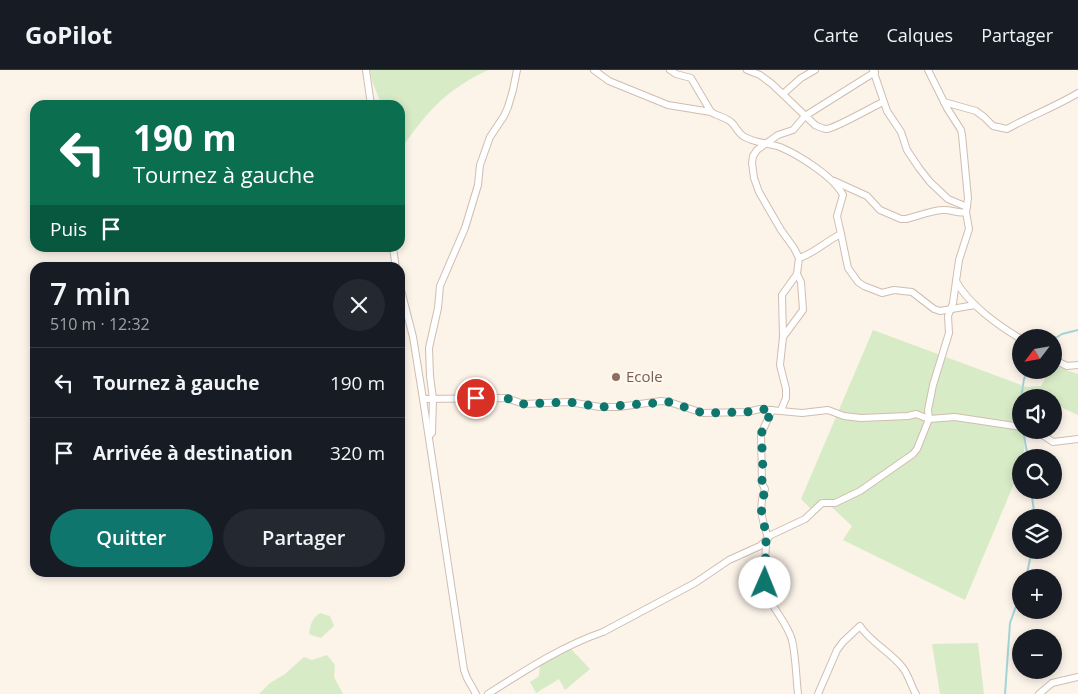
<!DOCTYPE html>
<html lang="fr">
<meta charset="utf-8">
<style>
body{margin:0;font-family:"Open Sans",sans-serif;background:#242831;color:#f1f3f6;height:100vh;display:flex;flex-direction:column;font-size:19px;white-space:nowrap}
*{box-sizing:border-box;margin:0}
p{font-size:16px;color:#9ea1a6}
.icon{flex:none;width:28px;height:28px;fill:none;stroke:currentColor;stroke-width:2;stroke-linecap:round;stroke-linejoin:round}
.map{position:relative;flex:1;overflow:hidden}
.sheet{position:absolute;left:30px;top:192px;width:375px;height:315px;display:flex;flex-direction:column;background:#171b24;border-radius:15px;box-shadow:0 2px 8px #0003}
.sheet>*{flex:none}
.banner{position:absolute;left:30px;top:30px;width:375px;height:152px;border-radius:15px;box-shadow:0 2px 8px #0003;background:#0b6e4f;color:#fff;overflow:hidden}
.needle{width:32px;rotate:239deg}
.controls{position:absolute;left:1012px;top:259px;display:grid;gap:10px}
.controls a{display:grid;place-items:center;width:50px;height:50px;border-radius:50%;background:#171b24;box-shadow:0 2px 8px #0003;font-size:25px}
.pin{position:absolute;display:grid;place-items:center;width:42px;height:42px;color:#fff;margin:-21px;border:2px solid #fff;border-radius:50%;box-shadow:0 1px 5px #0007}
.me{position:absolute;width:55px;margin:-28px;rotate:1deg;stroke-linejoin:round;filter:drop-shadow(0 0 4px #0008)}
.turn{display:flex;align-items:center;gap:18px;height:105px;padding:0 20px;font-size:22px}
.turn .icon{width:65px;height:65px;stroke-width:2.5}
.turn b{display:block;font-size:35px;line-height:42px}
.then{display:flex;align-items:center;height:48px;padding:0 20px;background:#0003;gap:10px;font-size:19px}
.round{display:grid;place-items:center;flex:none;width:52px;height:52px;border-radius:26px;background:#242831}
.head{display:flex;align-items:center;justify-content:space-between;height:85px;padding:0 20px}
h1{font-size:30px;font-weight:600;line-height:38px}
.primary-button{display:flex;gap:10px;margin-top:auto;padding:10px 20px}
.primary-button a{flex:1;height:58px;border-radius:30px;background:#0f766e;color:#fff;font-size:20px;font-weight:600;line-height:58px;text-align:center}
.primary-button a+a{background:#242831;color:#f1f3f6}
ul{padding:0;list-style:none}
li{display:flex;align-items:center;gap:15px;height:70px;padding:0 20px;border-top:1px solid #363941}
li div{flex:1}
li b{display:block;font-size:19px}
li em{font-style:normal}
header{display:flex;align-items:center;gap:30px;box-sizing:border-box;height:70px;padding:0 25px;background:#171b24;border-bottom:1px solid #363941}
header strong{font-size:24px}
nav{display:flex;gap:28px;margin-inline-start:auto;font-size:18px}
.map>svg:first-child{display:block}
.green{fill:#d8ebc7}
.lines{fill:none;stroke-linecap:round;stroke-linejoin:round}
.stream{stroke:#a3d4d8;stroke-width:2}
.minor-casing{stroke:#d1bdb0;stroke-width:8}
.minor{stroke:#fff;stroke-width:6}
.route{stroke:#0f766e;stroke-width:9;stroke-dasharray:0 16.2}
.education-dot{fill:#8d6e63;stroke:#fff8ef;stroke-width:2}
.labels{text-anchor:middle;stroke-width:4;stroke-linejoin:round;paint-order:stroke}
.education-label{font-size:15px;fill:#785e54;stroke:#fff8ef;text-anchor:start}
</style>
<header>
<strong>GoPilot</strong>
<nav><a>Carte</a><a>Calques</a><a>Partager</a></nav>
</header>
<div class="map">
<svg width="1078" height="624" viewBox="0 0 1078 624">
<rect width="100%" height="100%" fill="#fcf3e9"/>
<g class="green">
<path d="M 370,0 L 488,0 C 444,21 428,41 400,80 L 400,35 L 382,35 L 373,14 Z"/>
<path d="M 873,260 L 1027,317 L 1041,316 L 1047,304 L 1058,297 L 1078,304 L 1078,345 L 1054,334 L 1054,328 L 1021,328 L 1019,345 L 1021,346 L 1021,360 L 1027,360 L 1023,387 L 1021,388 L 1021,397 L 965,530 L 843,470 L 852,456 L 822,428 L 811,439 L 801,429 Z"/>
<path d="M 320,543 L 330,546 L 334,556 L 321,568 L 311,565 L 309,563 C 311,554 312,548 320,543 Z"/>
<path d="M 978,573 L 984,624 L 940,624 L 932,574 Z"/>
<path d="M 570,578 L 590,599 L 565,620 L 559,609 L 536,623 L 530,612 L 539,606 L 540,594 Z"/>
<path d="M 327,585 L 335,595 L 334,607 L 343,624 L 259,624 L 270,613 L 285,604 L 304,587 L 312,590 Z"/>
</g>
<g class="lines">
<g class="stream">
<path d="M 1054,269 L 1062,264 L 1078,260"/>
<path d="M 1021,328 L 1024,309 L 1028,300"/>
<path d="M 1021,330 L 1019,345 L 1021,354"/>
<path d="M 1023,360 L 1028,388"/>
<path d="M 1031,420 L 1035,448"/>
<path d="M 1026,508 L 1032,480"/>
<path d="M 1005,624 L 1010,553 L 1021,522"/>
</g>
<g class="minor-casing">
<g id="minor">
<path d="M 366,0 L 371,35"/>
<path d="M 594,0 L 609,11 L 668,35 L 711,42 C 717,46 725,47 731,52 C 736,56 737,62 743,66 C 754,73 768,73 780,77 C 799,85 834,107 843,125 L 837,146 L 841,164 C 826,171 815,183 799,188 L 797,204 L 782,225 L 783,267 L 780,295 L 786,319 L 786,328 L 781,340"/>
<path d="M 670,0 L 676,4 L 691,8 L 711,42"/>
<path d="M 747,0 L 760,5 L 772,14 L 815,55 C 819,57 823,59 827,59 C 836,58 872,37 883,32"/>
<path d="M 873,0 L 887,41 L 901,62 L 907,80 L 919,98 L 930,112 L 948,129 L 967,137"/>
<path d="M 928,0 L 947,38 L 961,60 L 962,65 L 968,128 L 966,142 L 969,159 L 959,190 L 956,211 C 968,234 999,256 1021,269"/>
<path d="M 783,24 L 801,8 L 815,0"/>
<path d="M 944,32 L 976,41 L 984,47 L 993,56 L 1007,59 C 1030,46 1055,37 1078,23"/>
<path d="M 834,111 L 867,126 L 880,140 L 901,149 L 906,149 C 918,146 930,141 942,140 C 951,139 958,144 966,142"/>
<path d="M 841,164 L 848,198 L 858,212 L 864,216 L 882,223 L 894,220 L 912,222 L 934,239 L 940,241 L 975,235"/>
<path d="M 393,178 L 396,198"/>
<path d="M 799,188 L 794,178 L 781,160 L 759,122 L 754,108 L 752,93 L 753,86 L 757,80 L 778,65 L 793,60 L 805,46 L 875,2"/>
<path d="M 400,216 L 413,267 L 423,329 L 464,600 L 467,608 L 476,624"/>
<path d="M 783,267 L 803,240 L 801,212 L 797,204"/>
<path d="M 1054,290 L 1067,296 L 1078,295"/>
<path d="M 423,329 L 506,328 L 524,334 L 569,332 L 600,337 L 619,337 L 661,331 L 669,332 L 703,343 L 747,342 L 760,339 L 802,343 L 828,340 L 844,346 L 861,348 L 908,346 L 916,344 L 929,349 L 955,347 L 1021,357"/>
<path d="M 1035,360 L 1053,372 L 1078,369"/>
<path d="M 430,365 L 432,363 L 433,329 L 430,306 L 429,278 L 438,238 L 440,216 L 465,158 L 478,115 L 480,95 L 490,67 L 504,46 L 508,37 L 513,20 L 517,0"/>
<path d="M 768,468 C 762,449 758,438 765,419 L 762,413 L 761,364 L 772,340"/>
<path d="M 766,471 C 766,489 762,508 768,525 C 774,541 787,553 792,570 C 796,588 796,606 798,624"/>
<path d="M 488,624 C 524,601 562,576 603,562 L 695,513 L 729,490 L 760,476 L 771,465 L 805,449 L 822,433 L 835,433 L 860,421 L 913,384 L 917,379 L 929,349 L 928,340 L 933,315 L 949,263 L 948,246 L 953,233 L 956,211"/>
<path d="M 818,624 L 837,580 L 843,572 L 860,556 C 870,572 891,582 903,598 C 909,606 911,616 916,624"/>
<path d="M 1039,624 L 1052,613 L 1078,607"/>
</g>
</g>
<use href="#minor" class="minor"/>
</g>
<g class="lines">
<path class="route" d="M 476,328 L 506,328 L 524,334 L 569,332 L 600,337 L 669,332 L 703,343 L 747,342 L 760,339 L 772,340 L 761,364 L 763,391 L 762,402 L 762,413 L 766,419 C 758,438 762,449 768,468 L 766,471 L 765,513"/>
</g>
<circle class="education-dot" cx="616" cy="307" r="5"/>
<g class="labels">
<g class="education-label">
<text x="626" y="312">Ecole</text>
</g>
</g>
</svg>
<div class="controls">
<a><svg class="needle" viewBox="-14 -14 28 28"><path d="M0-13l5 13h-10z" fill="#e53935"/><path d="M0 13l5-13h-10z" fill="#9ea1a6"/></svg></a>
<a><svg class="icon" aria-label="sound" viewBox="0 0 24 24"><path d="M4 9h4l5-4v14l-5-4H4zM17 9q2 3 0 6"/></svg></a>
<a><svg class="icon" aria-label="search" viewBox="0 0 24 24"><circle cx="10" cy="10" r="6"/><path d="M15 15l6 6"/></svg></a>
<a><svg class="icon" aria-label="layers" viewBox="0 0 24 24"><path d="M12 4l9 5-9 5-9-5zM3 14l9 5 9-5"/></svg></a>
<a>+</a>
<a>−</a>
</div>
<div class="pin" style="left:476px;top:328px;background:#d93025"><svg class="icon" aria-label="arrive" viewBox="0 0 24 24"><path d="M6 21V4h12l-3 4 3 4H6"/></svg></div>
<svg class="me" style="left:765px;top:513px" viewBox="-20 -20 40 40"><circle r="19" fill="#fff"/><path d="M0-13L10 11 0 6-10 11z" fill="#0f766e"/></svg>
<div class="banner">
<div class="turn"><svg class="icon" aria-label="left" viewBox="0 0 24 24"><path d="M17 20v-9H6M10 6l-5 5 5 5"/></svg><div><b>190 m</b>Tournez à gauche</div></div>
<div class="then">Puis<svg class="icon" aria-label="arrive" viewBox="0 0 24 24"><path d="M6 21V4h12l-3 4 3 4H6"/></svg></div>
</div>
<section class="sheet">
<div class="head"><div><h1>7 min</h1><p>510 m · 12:32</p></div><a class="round"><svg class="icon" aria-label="close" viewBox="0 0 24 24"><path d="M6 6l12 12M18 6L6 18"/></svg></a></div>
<ul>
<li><svg class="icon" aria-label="left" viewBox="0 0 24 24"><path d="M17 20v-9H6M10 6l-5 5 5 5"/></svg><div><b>Tournez à gauche</b></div><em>190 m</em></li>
<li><svg class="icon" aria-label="arrive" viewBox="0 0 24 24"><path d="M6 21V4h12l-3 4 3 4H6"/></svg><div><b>Arrivée à destination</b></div><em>320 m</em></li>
</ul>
<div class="primary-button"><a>Quitter</a><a>Partager</a></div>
</section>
</div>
